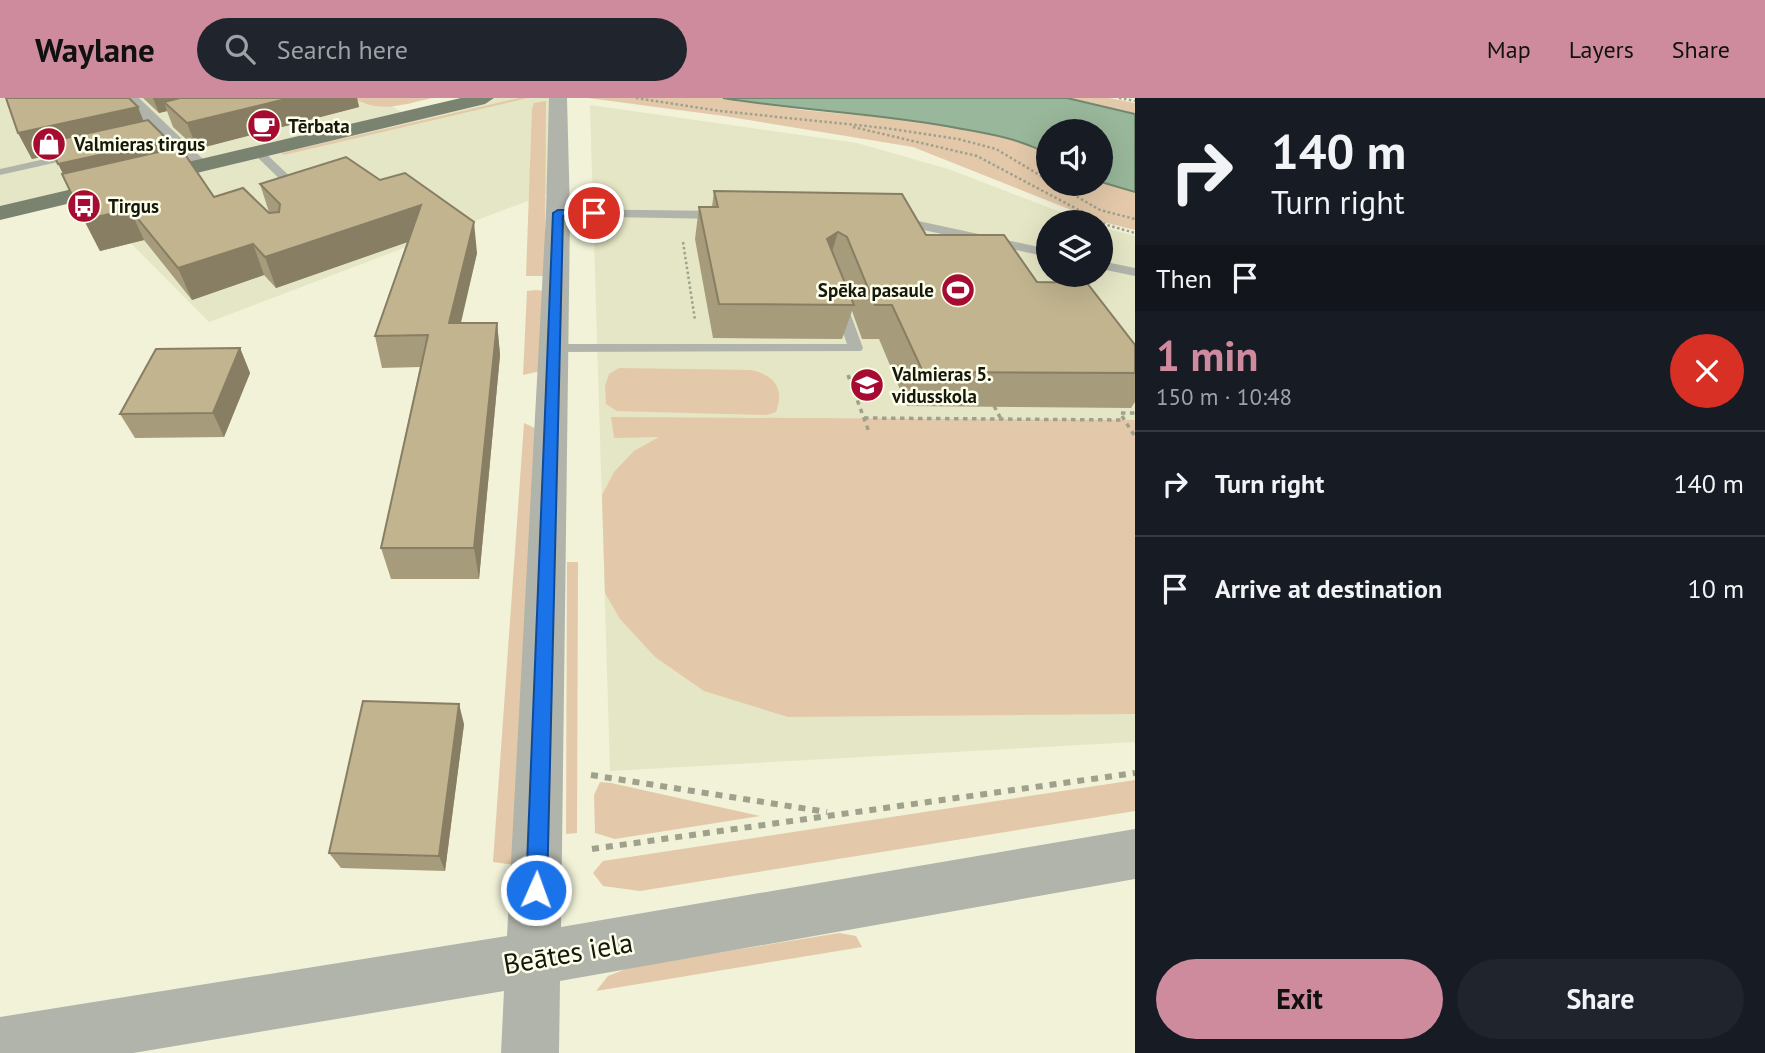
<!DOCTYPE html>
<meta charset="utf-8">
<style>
body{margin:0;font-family:"PT Sans",sans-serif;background:#20242c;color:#f1f3f6;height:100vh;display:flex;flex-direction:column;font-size:26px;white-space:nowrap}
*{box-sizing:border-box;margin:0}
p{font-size:23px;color:#9ea1a6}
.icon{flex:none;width:38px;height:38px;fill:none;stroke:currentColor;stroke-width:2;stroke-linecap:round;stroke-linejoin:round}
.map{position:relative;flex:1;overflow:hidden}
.side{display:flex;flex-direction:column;background:#171b24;width:630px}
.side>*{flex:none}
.hud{background:#171b24;color:#f1f3f6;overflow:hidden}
.controls{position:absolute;left:1036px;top:21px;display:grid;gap:14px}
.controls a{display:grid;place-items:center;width:77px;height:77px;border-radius:50%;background:#171b24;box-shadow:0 7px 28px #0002;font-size:35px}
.pin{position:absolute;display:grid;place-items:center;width:60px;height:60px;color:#fff;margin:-30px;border:4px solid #fff;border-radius:50%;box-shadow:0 2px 7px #0007}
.me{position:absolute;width:77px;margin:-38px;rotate:2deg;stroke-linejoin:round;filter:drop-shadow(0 0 5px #0008)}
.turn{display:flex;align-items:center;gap:24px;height:147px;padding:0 21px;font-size:32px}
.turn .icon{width:91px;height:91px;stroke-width:2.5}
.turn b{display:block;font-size:49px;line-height:60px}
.then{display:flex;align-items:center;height:66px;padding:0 21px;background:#0003;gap:14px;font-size:26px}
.round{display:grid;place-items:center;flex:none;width:74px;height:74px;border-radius:37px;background:#20242c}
.summary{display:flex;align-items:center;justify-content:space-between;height:119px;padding:0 21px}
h1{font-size:42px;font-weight:600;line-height:52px;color:#cf8b9e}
.cta{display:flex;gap:14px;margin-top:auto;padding:14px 21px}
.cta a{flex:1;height:80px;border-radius:42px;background:#cf8b9e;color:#111;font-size:28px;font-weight:600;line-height:80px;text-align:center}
.cta a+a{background:#20242c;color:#f1f3f6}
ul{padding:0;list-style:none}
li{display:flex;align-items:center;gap:21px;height:105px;padding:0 21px;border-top:2px solid #363941}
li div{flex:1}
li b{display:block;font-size:26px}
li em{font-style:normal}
header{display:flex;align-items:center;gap:42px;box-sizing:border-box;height:98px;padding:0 35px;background:#cf8b9e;color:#111}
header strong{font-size:33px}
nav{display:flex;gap:38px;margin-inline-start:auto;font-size:24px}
.search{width:490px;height:63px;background:#20242c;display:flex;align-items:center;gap:18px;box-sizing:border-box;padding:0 24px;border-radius:38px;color:#9ea1a6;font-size:26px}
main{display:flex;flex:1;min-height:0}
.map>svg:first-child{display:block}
.built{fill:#e5e6c5}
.green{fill:#e3c9a9}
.water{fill:#99b79a;stroke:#728770;stroke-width:2}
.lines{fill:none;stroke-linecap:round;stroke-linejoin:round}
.path-far2{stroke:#a0a18d;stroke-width:2.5;stroke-dasharray:2.5 2.5;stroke-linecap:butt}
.path-far1{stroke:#a0a18d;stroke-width:3.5;stroke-dasharray:4.5 4.5;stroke-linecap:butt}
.path{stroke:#a0a18d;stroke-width:6;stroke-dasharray:7 7;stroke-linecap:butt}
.service{fill:#b0b4aa;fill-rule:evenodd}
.minor{fill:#b0b4aa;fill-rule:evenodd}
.tertiary{fill:#b0b4aa;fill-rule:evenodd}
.primary{fill:#7a8370;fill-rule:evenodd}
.wall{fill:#a69b7b}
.shaded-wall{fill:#877e64}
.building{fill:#c1b48f;stroke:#877e64;stroke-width:2}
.route{fill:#1a73e8;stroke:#114b97;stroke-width:2}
.labels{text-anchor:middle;stroke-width:5;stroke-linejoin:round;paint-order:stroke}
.far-poi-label{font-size:19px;font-weight:bold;fill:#16170d;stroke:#feffea;text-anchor:start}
.near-street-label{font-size:28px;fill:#16170d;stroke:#feffea}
</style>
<header>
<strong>Waylane</strong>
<div class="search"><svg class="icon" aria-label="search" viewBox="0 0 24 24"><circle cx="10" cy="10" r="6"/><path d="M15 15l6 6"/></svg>Search here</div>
<nav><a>Map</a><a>Layers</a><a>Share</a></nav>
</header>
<main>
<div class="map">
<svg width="1135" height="955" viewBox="0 0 1135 955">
<rect width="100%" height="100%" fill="#f1f2d8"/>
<g class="built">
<path d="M 0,0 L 379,0 L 408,18 L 485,0 L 558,0 L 559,91 L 209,224 L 82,96 L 0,115 Z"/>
<path d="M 590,7 L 857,45 L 948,71 L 1087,124 L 1048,124 L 1048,177 L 1101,177 L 1101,129 L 1135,138 L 1135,644 L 610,673 Z"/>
</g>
<g class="green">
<path d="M 354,0 L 432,0 C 406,6 379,16 354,0 Z"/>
<path d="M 519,0 L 528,0 L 284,57 L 281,55 Z"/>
<path d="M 588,0 L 726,0 L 802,12 L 921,23 L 1022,42 L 1048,56 L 1048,86 L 1101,84 L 1135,94 L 1135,132 L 1099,123 L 913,49 L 724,18 Z"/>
<path d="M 1067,0 L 1109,0 L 1135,5 L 1135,16 Z"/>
<path d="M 546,3 L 545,178 L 526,178 L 532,11 L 534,5 Z"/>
<path d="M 536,192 L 544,193 L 541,273 L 523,277 L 527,193 Z"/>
<path d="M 619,270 L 751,272 C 774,277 785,290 776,314 L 767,317 L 617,313 L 606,306 L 605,288 L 609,276 Z"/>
<path d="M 611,319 L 1135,322 L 1135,616 L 788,619 L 704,593 L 655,559 L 620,521 L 605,495 L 602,397 L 614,374 L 634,353 L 659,339 L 614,340 Z"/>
<path d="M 524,325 L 541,333 L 523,768 L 493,764 Z"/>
<path d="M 567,464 L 578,464 L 577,735 L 566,736 Z"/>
<path d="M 1135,682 L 1135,713 L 640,793 L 603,788 L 593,775 L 603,763 Z"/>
<path d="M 600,684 L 611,685 L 760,718 L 615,741 L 595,735 L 594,697 Z"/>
<path d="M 839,835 L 856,838 L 862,849 L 596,893 L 608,878 L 631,869 Z"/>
</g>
<path class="water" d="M 723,0 L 1067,0 L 1135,16 L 1135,94 L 1101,84 L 1101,33 L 1048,33 L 1048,56 C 1018,40 990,36 957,30 C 879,15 801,13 723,0 Z"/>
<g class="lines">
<g class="path-far2">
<path d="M 636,0 L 720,13 L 885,30 L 958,41 L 996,51 L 1048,82"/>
<path d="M 1119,0 L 1135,3"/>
<path d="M 853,29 L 977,58 L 1107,127 L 1135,135"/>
<path d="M 1055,86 L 1100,112 L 1135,121"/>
<path d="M 683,144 L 695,222"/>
</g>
<g class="path-far1">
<path d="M 848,277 L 869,334"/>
<path d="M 994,308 L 1001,321"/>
<path d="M 864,320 L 1124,322"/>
<path d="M 1134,337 L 1120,315 L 1135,315"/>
</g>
<g class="path">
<path d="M 591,677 L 827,714"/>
<path d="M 592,751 L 1135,675"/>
</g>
<g class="service">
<path d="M 253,51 L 261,51 L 299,87 L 299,91 L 293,96 L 285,96 L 283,94 L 288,89 L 253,55 Z"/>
<path d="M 81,53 L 85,54 L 85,58 L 0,77 L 0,71 Z"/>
<path d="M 558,111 L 722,113 L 728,117 L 722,121 L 554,118 L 552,115 Z"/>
<path d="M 895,118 L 1048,151 L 1048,159 L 891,125 L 891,119 Z"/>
<path d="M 1101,163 L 1135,170 L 1135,178 L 1101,171 Z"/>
<path d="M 839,200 L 846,204 L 863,250 L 861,253 L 554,254 L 547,250 L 554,246 L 847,246 L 832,204 Z"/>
</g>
<path class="minor" d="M 119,0 L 139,0 L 204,62 L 207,67 L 204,72 L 188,72 Z"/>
<path class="tertiary" d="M 549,0 L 567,0 L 570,115 L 561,829 L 1135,731 L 1135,781 L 560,883 L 559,955 L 501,955 L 504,893 L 133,955 L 0,955 L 0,919 L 507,838 L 546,115 Z"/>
<path class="primary" d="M 461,0 L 494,0 L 485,6 L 0,122 L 0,108 Z"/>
</g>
<g class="wall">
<path d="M 143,0 L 357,0 L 359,9 L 197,51 L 173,29 L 167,13 L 159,15 Z"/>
<path d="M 144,23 L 168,42 L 172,51 L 214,99 L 269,114 L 260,86 L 477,155 L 461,225 L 497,225 L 500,257 L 479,481 L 391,481 L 381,450 L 420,269 L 382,270 L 375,238 L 407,144 L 276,190 L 264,177 L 192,202 L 144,142 L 100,153 L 84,122 L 54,56 L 32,61 L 18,35 Z"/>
<path d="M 714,93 L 926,137 L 1037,184 L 1135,247 L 1135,304 L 1131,310 L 907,308 L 879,241 L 862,241 L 852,213 L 842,241 L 713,240 L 695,141 L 699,109 L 712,109 Z"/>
<path d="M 240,250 L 250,275 L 224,339 L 135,340 L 120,316 Z"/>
<path d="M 464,626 L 445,773 L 341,770 L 329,755 Z"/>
</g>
<g class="shaded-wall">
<path d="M 153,0 L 187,0 L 164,4 L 167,13 L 159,15 Z"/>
<path d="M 290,0 L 357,0 L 359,9 L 197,51 L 187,25 Z"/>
<path d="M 138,9 L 148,34 L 32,61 L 18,35 Z"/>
<path d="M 168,42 L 177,64 L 70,89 L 58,66 Z"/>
<path d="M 421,107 L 425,138 L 276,190 L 265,159 Z"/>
<path d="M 130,111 L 144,142 L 100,153 L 84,122 Z"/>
<path d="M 474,124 L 477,155 L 453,257 L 449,225 Z"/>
<path d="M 838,134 L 828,167 L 827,141 Z"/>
<path d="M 253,146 L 264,177 L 192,202 L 178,170 Z"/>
<path d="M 497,225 L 500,257 L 479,481 L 474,450 Z"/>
<path d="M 240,250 L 250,275 L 224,339 L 213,315 Z"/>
<path d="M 459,606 L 464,626 L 445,773 L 439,758 Z"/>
</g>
<g class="building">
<path d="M 6,0 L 129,0 L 138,9 L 18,35 Z"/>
<path d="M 180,0 L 290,0 L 187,25 L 164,4 Z"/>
<path d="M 148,22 L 168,42 L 58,66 L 48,44 Z"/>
<path d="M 180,49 L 214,99 L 243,90 L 269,115 L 279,114 L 280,106 L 260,86 L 346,59 L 380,82 L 405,75 L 474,124 L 449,225 L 497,225 L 474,450 L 381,450 L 428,237 L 375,238 L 421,107 L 265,159 L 253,146 L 178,170 L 130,111 L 84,122 L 62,76 Z"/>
<path d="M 714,93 L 902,96 L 926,137 L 1004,137 L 1037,184 L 1087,185 L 1135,247 L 1135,275 L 923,274 L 892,207 L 875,207 L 847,139 L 838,134 L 827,141 L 854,207 L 719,206 L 699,109 L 718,109 Z"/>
<path d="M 240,250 L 213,315 L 120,316 L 156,251 Z"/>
<path d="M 363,603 L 459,606 L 439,758 L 329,755 Z"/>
</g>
<path class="route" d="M 594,112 L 598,113 L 598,117 L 563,118 L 547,792 L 544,799 L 536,802 L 529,799 L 526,792 L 553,115 L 558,112 Z"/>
<defs>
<g id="cafe-disc" transform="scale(1.75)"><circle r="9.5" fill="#a60b32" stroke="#feffea"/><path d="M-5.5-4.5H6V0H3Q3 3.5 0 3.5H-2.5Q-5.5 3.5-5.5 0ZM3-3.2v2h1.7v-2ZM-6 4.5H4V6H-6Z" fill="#fff"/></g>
<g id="shop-disc" transform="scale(1.75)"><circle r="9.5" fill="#a60b32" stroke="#feffea"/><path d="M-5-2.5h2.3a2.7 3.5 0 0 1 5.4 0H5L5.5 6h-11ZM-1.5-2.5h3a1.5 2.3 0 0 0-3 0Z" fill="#fff"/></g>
<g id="bus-disc" transform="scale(1.75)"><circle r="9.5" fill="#a60b32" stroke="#feffea"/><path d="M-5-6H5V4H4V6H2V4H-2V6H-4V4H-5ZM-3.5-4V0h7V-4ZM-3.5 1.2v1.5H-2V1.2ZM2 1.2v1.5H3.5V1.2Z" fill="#fff"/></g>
<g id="stadium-disc" transform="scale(1.75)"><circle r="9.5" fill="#a60b32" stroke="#feffea"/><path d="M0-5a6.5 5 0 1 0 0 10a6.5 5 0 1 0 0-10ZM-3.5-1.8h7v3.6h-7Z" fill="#fff"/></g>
<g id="school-disc" transform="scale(1.75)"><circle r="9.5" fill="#a60b32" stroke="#feffea"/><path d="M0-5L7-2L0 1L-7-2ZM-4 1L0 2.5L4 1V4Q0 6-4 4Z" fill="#fff"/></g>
</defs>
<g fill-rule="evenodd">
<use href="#cafe-disc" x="264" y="28"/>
<use href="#shop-disc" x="49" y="46"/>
<use href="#bus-disc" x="84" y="108"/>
<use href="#stadium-disc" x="958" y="192"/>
<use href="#school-disc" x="867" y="287"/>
</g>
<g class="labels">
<g class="far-poi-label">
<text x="288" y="35">Tērbata</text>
<text x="74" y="53">Valmieras tirgus</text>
<text x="108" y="115">Tirgus</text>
<text x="934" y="199" text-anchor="end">Spēka pasaule</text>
<text x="892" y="283">Valmieras 5.<tspan x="892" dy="22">vidusskola</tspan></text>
</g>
<g class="near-street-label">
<text transform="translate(568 855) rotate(-10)" y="10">Beātes iela</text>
</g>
</g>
</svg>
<div class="controls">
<a><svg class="icon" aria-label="sound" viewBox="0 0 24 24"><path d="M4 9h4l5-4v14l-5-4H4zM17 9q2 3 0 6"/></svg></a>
<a><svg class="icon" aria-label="layers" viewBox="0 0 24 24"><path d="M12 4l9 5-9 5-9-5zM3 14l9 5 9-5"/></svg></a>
</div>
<div class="pin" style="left:594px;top:115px;background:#d93025"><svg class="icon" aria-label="arrive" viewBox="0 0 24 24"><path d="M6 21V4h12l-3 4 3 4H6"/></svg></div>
<svg class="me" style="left:536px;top:792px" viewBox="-20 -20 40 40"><circle r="17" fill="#1a73e8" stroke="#fff" stroke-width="3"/><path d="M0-11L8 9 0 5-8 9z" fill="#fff"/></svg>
</div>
<section class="side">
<div class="hud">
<div class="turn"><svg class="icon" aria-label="right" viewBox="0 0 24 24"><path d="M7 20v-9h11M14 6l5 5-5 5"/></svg><div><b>140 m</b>Turn right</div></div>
<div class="then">Then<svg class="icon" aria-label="arrive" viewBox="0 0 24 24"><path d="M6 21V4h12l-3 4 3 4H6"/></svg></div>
</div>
<div class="summary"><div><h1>1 min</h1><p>150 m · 10:48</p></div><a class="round" style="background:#d93025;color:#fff"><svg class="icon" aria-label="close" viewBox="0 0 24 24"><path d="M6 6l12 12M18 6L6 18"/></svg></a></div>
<ul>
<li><svg class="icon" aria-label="right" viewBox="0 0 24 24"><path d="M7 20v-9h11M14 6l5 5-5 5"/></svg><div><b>Turn right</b></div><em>140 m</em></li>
<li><svg class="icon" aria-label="arrive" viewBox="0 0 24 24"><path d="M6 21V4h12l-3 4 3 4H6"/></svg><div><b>Arrive at destination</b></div><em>10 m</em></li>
</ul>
<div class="cta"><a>Exit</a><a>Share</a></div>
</section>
</main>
